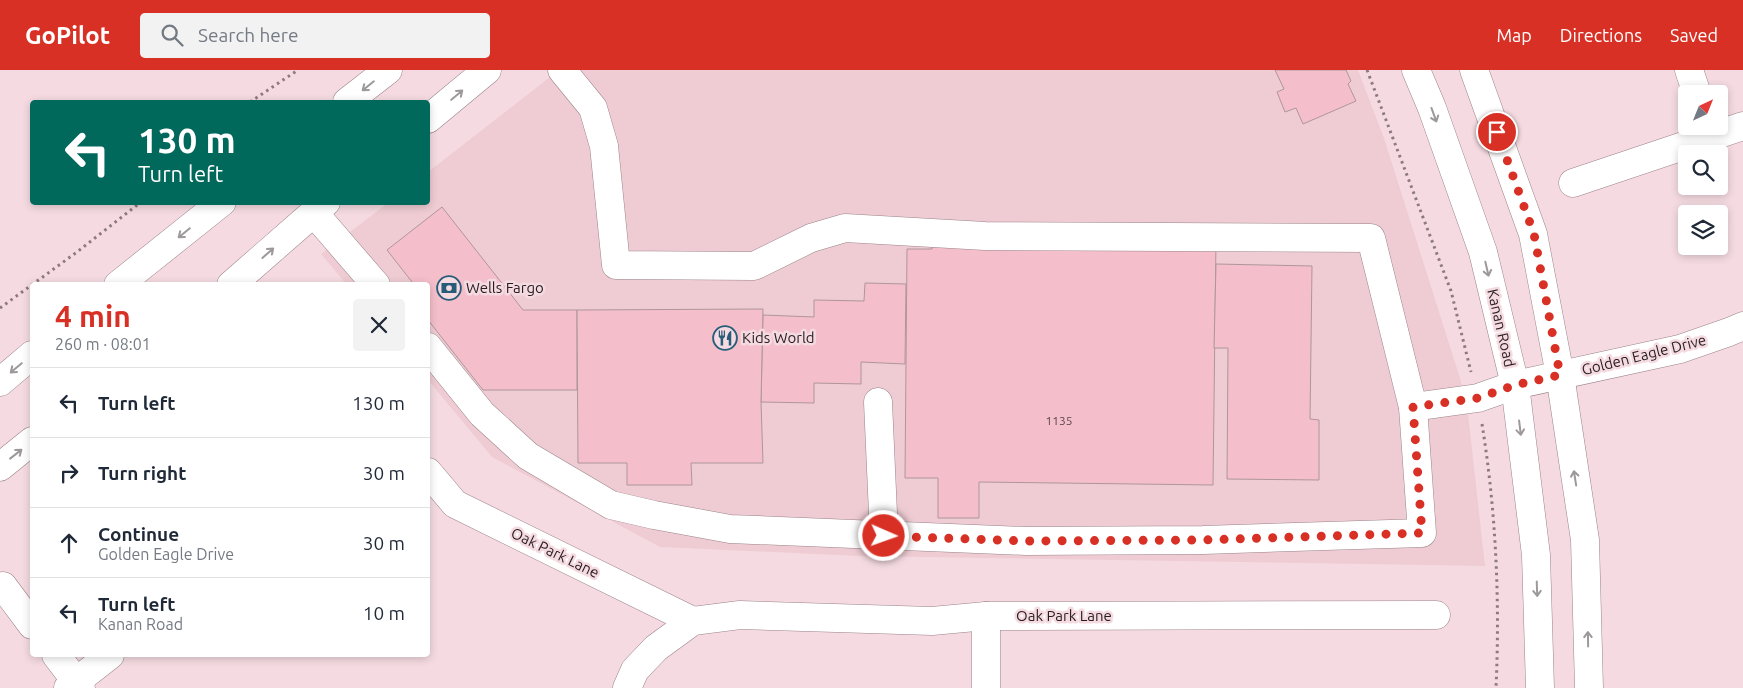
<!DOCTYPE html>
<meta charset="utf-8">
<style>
body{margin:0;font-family:Ubuntu,sans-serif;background:#f2f2f3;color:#1f2937;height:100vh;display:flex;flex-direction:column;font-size:19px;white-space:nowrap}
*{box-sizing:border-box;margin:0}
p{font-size:16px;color:#747a83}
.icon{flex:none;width:28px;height:28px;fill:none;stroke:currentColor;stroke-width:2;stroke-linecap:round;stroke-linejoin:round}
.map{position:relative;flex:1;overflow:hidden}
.side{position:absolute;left:30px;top:212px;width:400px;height:375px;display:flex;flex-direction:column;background:#fff;border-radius:5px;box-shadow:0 2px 8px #0003}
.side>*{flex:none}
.top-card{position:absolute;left:30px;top:30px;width:400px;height:105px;border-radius:5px;box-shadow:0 2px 8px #0003;background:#00695c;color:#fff;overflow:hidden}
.needle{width:32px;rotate:43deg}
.fabs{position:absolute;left:1678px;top:15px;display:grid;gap:10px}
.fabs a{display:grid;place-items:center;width:50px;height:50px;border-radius:5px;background:#fff;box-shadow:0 2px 8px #0003;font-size:25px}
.pin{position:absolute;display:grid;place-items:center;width:42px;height:42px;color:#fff;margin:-21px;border:2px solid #fff;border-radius:50%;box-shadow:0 1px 5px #0007}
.me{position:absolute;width:55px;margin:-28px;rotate:92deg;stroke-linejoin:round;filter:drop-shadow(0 0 4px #0008)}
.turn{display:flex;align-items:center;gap:18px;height:105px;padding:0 25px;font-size:22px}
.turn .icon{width:65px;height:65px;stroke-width:2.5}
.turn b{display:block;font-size:35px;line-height:42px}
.round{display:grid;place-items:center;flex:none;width:52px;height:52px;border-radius:5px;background:#f2f2f3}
.overview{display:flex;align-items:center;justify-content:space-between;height:85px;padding:0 25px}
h1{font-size:30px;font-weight:600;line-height:38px;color:#d93025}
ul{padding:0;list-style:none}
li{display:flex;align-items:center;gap:15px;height:70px;padding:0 25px;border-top:1px solid #e0e1e3}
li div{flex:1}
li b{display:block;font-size:19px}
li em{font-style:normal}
header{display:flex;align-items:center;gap:30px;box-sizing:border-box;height:70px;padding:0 25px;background:#d93025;color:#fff}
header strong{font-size:24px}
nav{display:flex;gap:28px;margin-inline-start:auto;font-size:18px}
.search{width:350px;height:45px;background:#f2f2f3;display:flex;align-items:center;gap:12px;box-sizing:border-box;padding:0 18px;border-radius:5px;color:#747a83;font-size:19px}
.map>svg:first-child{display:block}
.built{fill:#efccd3}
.building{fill:#f4bfcb;stroke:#ae969b}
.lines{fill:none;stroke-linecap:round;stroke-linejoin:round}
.minor-casing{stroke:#9b8388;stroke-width:29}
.major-casing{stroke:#9b8388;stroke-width:29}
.path{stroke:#8c7a7e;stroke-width:3;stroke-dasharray:2.5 4;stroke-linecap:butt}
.minor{stroke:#fff;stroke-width:28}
.major{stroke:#fff;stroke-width:28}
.oneway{stroke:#9d999a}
.route{stroke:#d93025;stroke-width:9;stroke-dasharray:0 16.2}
.labels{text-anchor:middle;stroke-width:5;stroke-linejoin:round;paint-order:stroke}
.number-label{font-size:12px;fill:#5a464a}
.poi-label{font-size:15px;fill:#261d1f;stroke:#f5dbe1;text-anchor:start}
.street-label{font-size:15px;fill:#261d1f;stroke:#f5dbe1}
</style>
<header>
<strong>GoPilot</strong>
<div class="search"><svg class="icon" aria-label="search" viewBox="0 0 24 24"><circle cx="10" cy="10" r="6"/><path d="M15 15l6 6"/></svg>Search here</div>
<nav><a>Map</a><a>Directions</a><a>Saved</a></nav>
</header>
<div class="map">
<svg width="1743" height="618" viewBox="0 0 1743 618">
<rect width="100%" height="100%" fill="#f5dbe1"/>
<path class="built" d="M 559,0 L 1358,0 L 1384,68 L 1460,308 L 1468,343 L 1485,496 L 859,486 L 660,477 L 492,387 L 428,310 L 428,215 L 347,215 L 321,184 L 388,133 L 428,132 L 428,102 Z"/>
<g class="building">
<path d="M 1275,0 L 1346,0 L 1351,11 L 1348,14 L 1356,31 L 1303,54 L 1296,38 L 1285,42 L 1277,22 L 1284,19 Z"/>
<path d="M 442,137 L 523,240 L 577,240 L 577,320 L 483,320 L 428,250 L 428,215 L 408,215 L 412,212 L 387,180 Z"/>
<path d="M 932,167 L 1216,170 L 1213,415 L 979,412 L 979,448 L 938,448 L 938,408 L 905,408 L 907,179 L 932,179 Z"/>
<path d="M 1216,194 L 1312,196 L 1310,349 L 1319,350 L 1319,410 L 1227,409 L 1228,278 L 1214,278 Z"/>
<path d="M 865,213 L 906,214 L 905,294 L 861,292 L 861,314 L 814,313 L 814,333 L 761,332 L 763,245 L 814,247 L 814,230 L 864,231 Z"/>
<path d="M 763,239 L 761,332 L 763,393 L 691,393 L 692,415 L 627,415 L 627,393 L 578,393 L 577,240 Z"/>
</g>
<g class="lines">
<g class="minor-casing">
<g id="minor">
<path d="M 1689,0 L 1697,24"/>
<path d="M 1573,113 L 1743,56"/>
<path d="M 314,143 L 376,215"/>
<path d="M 428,277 L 482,344 L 528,386 L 611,435 L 654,445 L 730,459 L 1026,471 L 1203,470 L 1422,463 L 1413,337 L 1371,168 L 985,166 L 845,158 L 811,168 L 754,196 L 616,195 L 604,76 L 593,38 L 562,0"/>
<path d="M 878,332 L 884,466"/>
<path d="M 1413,337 L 1478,328 L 1515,315 L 1680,279 L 1729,262 L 1743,256"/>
<path d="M 428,402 L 455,434 L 693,551"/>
<path d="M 3,516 L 32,555"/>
<path d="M 986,546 L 986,618"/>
<path d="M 56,585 L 81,618"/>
<path d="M 68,618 L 110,585"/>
<path d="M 627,618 L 635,600 L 656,578 L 693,551 L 740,545 L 932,551 L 986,546 L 1436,545"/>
</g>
</g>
<g class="major-casing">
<g id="major">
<path d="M 1416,0 L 1432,38 L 1483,182 L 1515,315 L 1536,485 L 1540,618"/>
<path d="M 1474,0 L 1533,164 L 1560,305 L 1585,470 L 1589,618"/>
<path d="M 347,32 L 388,0"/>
<path d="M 428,49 L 487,0"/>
<path d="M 118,215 L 222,132"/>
<path d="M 231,215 L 326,132"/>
<path d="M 0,312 L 32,285"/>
<path d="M 0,397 L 32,371"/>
</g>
</g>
<g class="path">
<path d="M 1367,0 L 1451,221 L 1471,302"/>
<path d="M 250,32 L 298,0"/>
<path d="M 0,238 L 77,182 L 141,132"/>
<path d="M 1482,354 C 1496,441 1500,530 1496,618"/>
</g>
<use href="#minor" class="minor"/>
<use href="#major" class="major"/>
</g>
<defs><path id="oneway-shaft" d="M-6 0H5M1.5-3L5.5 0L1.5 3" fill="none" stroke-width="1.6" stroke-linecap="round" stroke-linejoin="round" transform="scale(1.25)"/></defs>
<g class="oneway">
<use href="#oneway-shaft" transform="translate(368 16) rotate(141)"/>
<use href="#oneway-shaft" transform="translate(457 25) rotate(-40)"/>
<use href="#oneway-shaft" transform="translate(1434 45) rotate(70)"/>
<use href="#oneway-shaft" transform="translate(184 163) rotate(141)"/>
<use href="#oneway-shaft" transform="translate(268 183) rotate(-41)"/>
<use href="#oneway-shaft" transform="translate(1487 199) rotate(77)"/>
<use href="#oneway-shaft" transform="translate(16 298) rotate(140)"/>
<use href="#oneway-shaft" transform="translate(1520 358) rotate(83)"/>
<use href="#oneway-shaft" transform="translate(16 384) rotate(-38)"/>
<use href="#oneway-shaft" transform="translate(1575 408) rotate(-99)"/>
<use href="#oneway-shaft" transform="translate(1537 519) rotate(88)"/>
<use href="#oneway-shaft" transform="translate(1588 569) rotate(-91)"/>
</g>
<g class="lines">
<path class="route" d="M 884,466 L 1026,471 L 1203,470 L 1422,463 L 1413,337 L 1478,328 L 1515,315 L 1560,305 L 1534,164 L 1497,62"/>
</g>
<defs>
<g id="bank-ring" transform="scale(1.25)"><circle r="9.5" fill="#f5dbe1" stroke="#275d78" stroke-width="1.5"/><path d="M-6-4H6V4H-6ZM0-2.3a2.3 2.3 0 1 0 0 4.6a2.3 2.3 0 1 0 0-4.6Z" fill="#275d78"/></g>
<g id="restaurant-ring" transform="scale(1.25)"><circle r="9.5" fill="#f5dbe1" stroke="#275d78" stroke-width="1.5"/><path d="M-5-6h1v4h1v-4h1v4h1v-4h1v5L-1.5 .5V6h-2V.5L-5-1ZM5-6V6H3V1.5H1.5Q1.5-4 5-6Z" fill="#275d78"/></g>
</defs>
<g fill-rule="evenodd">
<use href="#bank-ring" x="449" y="218"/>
<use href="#restaurant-ring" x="725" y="268"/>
</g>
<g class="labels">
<g class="number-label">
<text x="1059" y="355">1135</text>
</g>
<g class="poi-label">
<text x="466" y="223">Wells Fargo</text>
<text x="742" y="273">Kids World</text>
</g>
<g class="street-label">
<text transform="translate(1501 258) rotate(77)" y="5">Kanan Road</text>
<text transform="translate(1644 285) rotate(-14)" y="5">Golden Eagle Drive</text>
<text transform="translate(555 483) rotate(26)" y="5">Oak Park Lane</text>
<text x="1064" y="551">Oak Park Lane</text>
</g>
</g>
</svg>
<div class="fabs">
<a><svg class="needle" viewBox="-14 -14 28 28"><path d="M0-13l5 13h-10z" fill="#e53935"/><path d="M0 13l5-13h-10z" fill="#747a83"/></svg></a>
<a><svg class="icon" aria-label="search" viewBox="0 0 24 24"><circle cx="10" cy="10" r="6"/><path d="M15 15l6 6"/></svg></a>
<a><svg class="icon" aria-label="layers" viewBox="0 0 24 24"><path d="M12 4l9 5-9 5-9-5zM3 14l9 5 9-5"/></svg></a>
</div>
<div class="pin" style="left:1497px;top:62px;background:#d93025"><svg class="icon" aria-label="arrive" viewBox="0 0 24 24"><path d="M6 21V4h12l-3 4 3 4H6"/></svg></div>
<svg class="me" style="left:884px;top:466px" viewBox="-20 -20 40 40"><circle r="17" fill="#d93025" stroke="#fff" stroke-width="3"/><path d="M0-11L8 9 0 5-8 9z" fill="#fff"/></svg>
<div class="top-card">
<div class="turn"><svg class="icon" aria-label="left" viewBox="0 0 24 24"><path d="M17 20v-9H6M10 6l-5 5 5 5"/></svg><div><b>130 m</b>Turn left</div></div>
</div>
<section class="side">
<div class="overview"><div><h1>4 min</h1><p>260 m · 08:01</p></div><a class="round"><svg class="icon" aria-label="close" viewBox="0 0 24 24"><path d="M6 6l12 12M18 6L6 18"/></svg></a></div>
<ul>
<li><svg class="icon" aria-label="left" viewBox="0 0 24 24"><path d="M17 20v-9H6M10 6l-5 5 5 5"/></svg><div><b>Turn left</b></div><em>130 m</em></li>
<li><svg class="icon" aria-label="right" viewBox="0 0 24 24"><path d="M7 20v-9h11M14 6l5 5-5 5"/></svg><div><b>Turn right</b></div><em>30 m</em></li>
<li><svg class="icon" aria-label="ahead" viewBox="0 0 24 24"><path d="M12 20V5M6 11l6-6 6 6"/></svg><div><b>Continue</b><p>Golden Eagle Drive</p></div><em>30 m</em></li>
<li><svg class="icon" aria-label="left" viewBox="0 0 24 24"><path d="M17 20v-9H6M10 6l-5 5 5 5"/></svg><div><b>Turn left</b><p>Kanan Road</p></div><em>10 m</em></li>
</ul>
</section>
</div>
